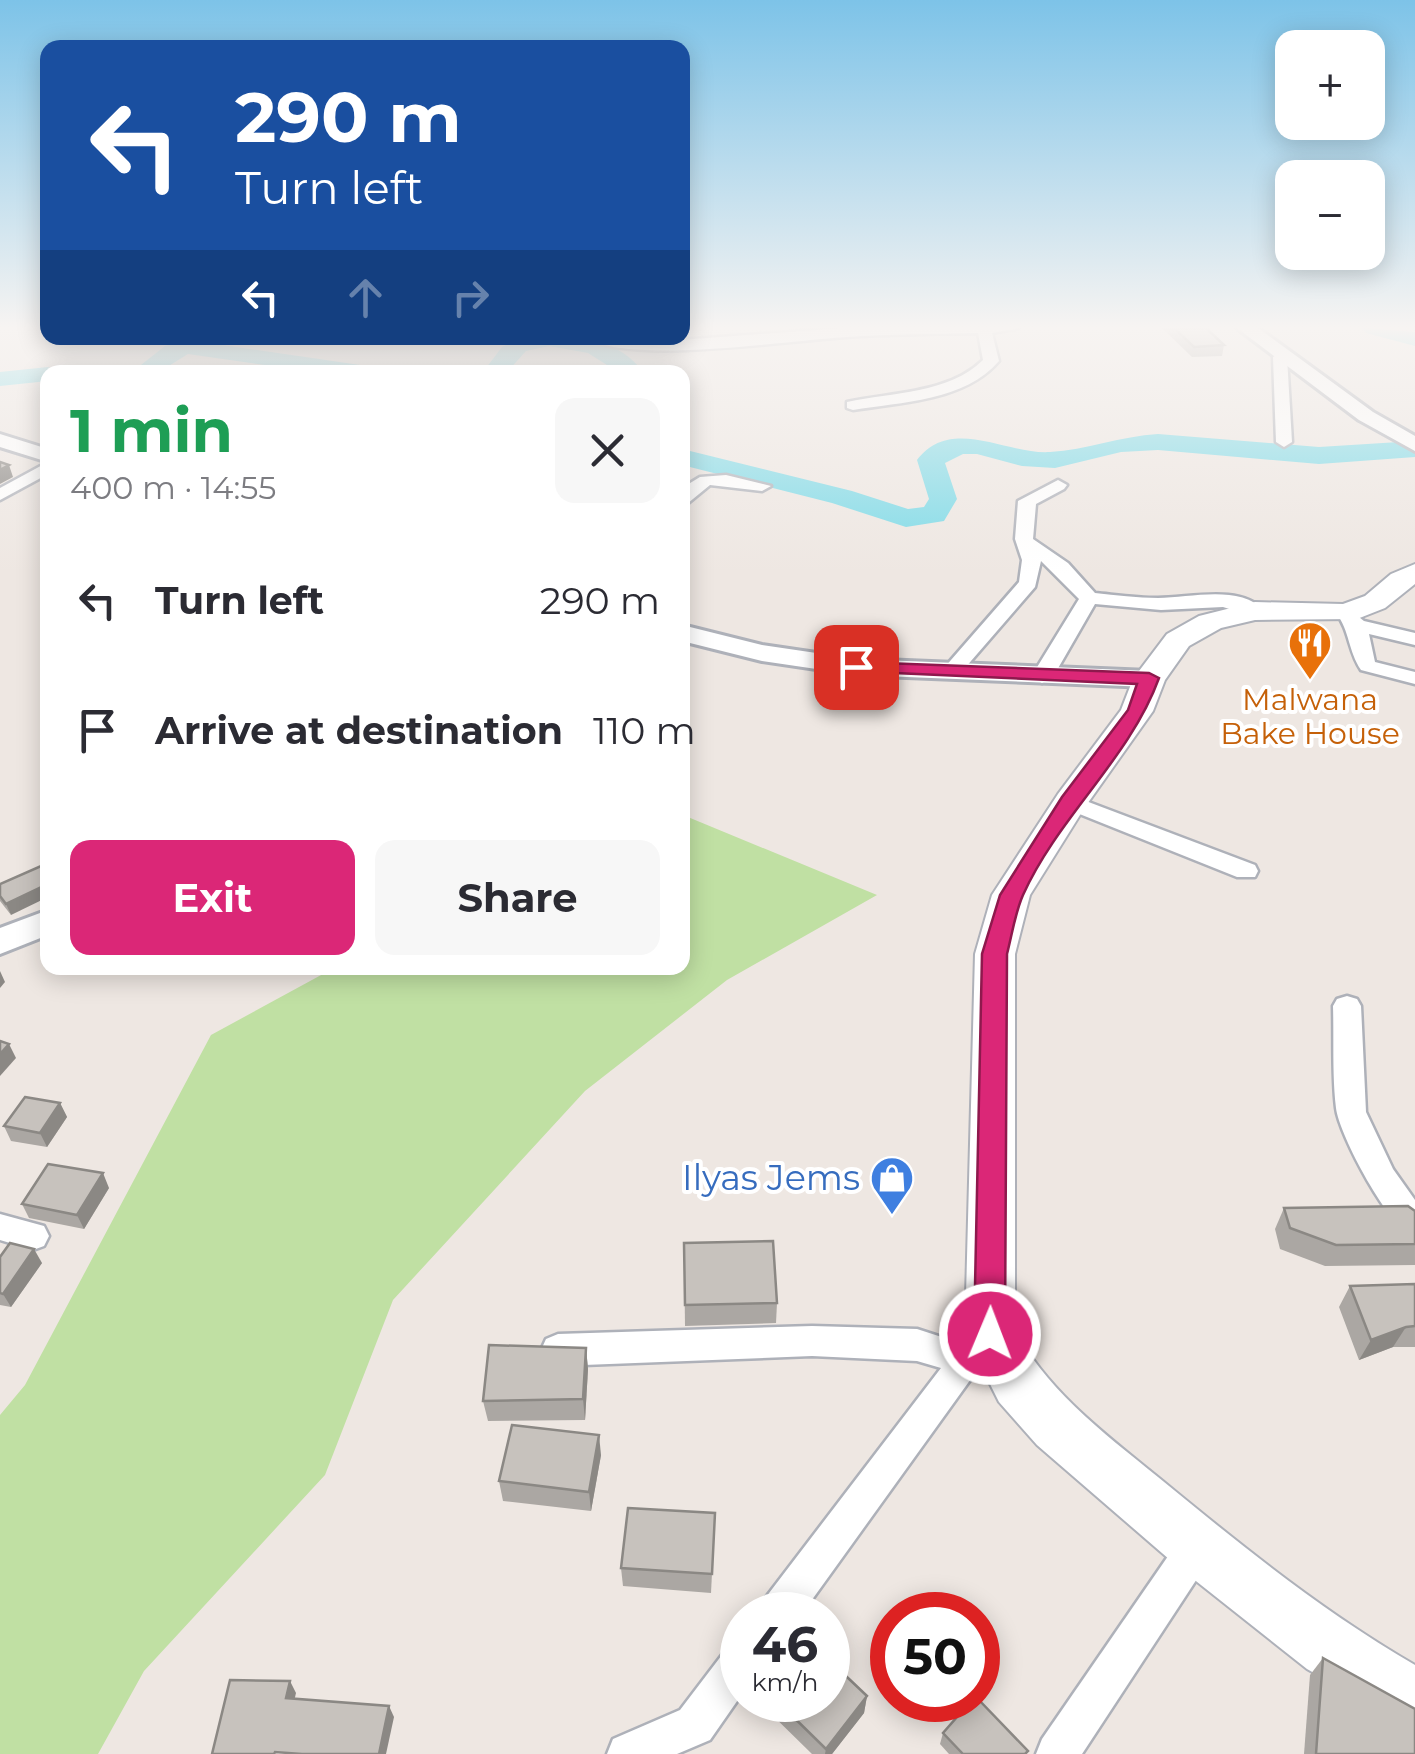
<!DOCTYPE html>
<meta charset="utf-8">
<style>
body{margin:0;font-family:Montserrat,sans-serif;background:#f7f7f7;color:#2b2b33;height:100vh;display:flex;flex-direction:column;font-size:38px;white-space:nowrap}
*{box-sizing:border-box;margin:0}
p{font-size:32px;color:#7c7c81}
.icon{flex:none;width:55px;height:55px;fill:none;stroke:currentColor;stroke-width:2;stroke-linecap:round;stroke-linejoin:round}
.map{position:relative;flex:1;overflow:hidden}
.details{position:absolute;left:40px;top:365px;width:650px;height:610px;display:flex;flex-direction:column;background:#fff;border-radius:20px;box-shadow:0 5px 25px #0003}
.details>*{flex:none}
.hud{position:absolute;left:40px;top:40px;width:650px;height:305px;border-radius:20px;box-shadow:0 5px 25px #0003;background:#1a4fa0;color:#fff;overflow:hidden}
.fabs{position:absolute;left:1275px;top:30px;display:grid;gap:20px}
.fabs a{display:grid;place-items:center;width:110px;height:110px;border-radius:20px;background:#fff;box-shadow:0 5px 25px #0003;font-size:50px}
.speed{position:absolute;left:720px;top:1592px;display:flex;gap:20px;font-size:50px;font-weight:700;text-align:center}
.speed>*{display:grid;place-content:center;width:130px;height:130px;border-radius:50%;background:#fff;box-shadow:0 5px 25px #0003;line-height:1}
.speed small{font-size:25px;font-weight:400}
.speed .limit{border:15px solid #d22;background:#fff;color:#111}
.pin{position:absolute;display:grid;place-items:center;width:85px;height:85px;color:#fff;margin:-42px;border-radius:20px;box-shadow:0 5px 15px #0006}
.me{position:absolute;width:110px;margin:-55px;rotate:1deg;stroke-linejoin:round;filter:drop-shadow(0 0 8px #0008)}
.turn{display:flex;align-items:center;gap:35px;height:210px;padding:0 30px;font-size:45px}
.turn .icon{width:130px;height:130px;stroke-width:2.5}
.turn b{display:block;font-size:70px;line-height:85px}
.lanes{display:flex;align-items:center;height:95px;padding:0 30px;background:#0003;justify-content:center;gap:50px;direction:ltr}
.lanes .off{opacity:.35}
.round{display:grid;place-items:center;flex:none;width:105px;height:105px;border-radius:20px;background:#f7f7f7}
.summary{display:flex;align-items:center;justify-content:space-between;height:170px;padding:0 30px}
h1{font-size:60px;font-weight:700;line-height:75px;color:#1e9e55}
.action{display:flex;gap:20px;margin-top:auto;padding:20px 30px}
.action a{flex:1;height:115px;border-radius:20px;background:#db2777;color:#fff;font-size:40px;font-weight:700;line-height:115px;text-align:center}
.action a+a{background:#f7f7f7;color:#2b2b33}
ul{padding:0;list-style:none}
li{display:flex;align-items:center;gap:30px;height:130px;padding:0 30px}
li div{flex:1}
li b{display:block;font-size:38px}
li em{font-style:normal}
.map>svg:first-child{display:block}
.green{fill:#c0e0a3}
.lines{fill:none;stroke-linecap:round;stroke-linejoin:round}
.river{fill:#7ddae7;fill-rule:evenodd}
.minor-casing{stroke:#aeb1b9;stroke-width:5}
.tertiary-casing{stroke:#aeb1b9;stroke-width:6}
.secondary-casing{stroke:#aeb1b9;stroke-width:4}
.minor{fill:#fff;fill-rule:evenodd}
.tertiary{fill:#fff;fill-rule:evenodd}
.secondary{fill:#fff;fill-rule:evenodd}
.wall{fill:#aba7a3}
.shaded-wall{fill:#8b8884}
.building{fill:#c7c2bd;stroke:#8b8884;stroke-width:2.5}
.route{fill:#db2777;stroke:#8e194d;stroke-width:2.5}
.labels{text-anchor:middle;stroke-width:8;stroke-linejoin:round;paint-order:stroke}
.food-label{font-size:30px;fill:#c56008;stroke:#fff}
.near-shop-label{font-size:35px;fill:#366cbe;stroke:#fff;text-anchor:end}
</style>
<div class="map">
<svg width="1415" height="1754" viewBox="0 0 1415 1754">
<rect width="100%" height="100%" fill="#eee7e2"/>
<path class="green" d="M 683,815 L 877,895 L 727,980 L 585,1091 L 393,1300 L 325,1475 L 144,1671 L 98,1754 L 0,1754 L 0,1415 L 25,1385 L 211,1035 L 334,968 L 682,968 Z"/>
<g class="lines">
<g class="river">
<path d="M 1362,328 L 1415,332 L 1415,346 L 1366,333 Z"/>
<path d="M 519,338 C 564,338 613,331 643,372 L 618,372 L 588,353 L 549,346 L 526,351 L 507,372 L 483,372 L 502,347 Z"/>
<path d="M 188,340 L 360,365 L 372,372 L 314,372 L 188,354 L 159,372 L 132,372 L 165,346 Z"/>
<path d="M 48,367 L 59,372 L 48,372 L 48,381 L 0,386 L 0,372 Z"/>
<path d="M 1158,434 L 1319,447 L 1415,441 L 1415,457 L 1319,464 L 1158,450 L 1121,452 L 1055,468 L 1022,466 L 977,454 L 963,454 L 945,463 L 957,499 L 944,521 L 906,527 L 832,503 L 682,465 L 682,449 L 852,491 L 908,509 L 924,507 L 929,499 L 917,460 C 951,415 1007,455 1050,452 C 1086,450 1121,436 1158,434 Z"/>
</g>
<g class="minor-casing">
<g id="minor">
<path d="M 844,328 L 1019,328 L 992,333 L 999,361 C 965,401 901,402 853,410 L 847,408 L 847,402 C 893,392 948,394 983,360 L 978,333 C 934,334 890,334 847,337 C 793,340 628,365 588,338 L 680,340 Z"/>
<path d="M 1280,353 L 1287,357 L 1292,442 L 1284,447 L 1276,442 L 1273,357 Z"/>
<path d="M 48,462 L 48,474 L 0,500 L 0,488 Z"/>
<path d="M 726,475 L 771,486 L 762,491 L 710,485 L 682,508 L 682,488 L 700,477 Z"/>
<path d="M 1058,480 L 1067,485 L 1064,489 L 1036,504 L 1033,539 L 1068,563 L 1095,593 C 1116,595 1137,598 1158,598 C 1191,598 1239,584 1265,611 L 1255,617 L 1223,607 L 1161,610 L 1095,604 L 1053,677 L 1042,683 L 1031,677 L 1079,599 L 1041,561 L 1035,587 L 958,676 L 944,676 L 940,672 L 944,668 L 1019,582 L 1022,560 L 1015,539 L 1018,501 Z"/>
<path d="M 1346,607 L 1364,621 L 1415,633 L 1415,645 L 1369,634 L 1375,662 L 1415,672 L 1415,684 L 1361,670 C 1348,651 1350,631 1336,613 Z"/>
<path d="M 1070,795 L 1255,865 L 1258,871 L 1255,877 L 1237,877 L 1062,807 L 1058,802 Z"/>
<path d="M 1347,996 L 1357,999 L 1361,1006 L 1366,1112 L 1393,1169 L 1415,1200 L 1415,1238 C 1390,1230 1339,1135 1336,1108 C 1332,1075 1334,1039 1333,1006 L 1337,999 Z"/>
<path d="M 0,1214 L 44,1226 L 49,1236 L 44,1246 L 33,1250 L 0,1240 Z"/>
<path d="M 812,1326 L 917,1329 L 960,1343 L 974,1335 L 986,1340 L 991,1351 L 801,1615 L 757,1615 L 763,1601 L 941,1368 L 917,1361 L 812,1356 L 558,1366 L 546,1361 L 541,1350 L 546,1339 L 558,1334 Z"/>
<path d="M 1197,1527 L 1210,1533 L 1216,1546 L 1210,1559 L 1082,1754 L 1036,1754 L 1042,1739 L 1184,1533 Z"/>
<path d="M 742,1641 L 742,1694 L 710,1740 L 677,1754 L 607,1754 L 613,1739 L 680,1710 L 728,1647 Z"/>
</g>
</g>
<g class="tertiary-casing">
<g id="tertiary">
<path d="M 1237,328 L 1258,328 L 1373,412 L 1415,436 L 1415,451 L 1359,420 Z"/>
<path d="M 0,434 L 48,449 L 48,462 L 0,447 Z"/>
<path d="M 682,625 L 762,645 L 857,659 L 1149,671 L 1163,679 L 1149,687 L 857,675 L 762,661 L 682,641 Z"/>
<path d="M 48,910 L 48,935 L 0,954 L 0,928 Z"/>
</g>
</g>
<g class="secondary-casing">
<path id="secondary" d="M 1415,564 L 1415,584 L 1385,608 L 1357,619 L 1255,620 L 1221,628 L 1189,646 L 1165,680 L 1153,711 L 1085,807 L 1030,895 L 1015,954 L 1015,1331 C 1052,1397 1112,1439 1169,1486 C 1248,1551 1327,1614 1415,1665 L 1415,1730 L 1307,1669 L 1177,1566 L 1037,1445 L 999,1402 L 965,1334 L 975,954 L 992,895 L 1058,794 L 1121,710 L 1133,679 L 1167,634 L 1199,616 L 1255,602 L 1343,604 L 1365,596 L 1391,574 Z"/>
</g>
<use href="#minor" class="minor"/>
<use href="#tertiary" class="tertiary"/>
<use href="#secondary" class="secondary"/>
</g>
<g class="wall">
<path d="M 1162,328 L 1206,328 L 1224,345 L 1222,356 L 1192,357 Z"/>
<path d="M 0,884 L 11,915 L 0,901 Z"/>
<path d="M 60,1103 L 67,1117 L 47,1147 L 11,1141 L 4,1126 Z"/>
<path d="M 109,1188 L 84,1229 L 29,1218 L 22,1204 Z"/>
<path d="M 1284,1208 L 1415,1211 L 1415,1265 L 1325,1266 L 1280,1249 L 1275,1229 Z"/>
<path d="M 684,1243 L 777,1303 L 776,1323 L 685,1326 Z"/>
<path d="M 0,1257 L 42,1263 L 11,1307 L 0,1305 Z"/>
<path d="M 1415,1284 L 1415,1347 L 1393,1347 L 1359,1360 L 1339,1307 L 1350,1286 Z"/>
<path d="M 586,1348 L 588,1369 L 585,1420 L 488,1421 L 483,1401 Z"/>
<path d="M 601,1455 L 591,1511 L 503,1501 L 499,1481 Z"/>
<path d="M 715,1513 L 711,1593 L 623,1586 L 621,1568 Z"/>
<path d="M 1323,1658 L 1415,1754 L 1304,1754 L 1310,1675 Z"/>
<path d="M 867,1696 L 864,1713 L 832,1754 L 812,1754 L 760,1703 L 760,1700 L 828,1700 Z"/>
<path d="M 943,1733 L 1028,1751 L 1026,1754 L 949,1754 L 940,1744 Z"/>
</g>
<g class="shaded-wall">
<path d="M 9,465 L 13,477 L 0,484 L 0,470 Z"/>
<path d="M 48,884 L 48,897 L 11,915 L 6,904 Z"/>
<path d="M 0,971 L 5,982 L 0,988 Z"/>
<path d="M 9,1044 L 16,1058 L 0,1076 L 0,1054 Z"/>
<path d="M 60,1103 L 67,1117 L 47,1147 L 40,1133 Z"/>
<path d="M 103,1173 L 109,1188 L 84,1229 L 77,1215 Z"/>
<path d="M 34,1249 L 42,1263 L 11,1307 L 3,1294 Z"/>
<path d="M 1406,1327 L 1393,1347 L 1359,1360 L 1371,1340 Z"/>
<path d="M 586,1348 L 588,1369 L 585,1420 L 583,1399 Z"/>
<path d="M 599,1435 L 601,1455 L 591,1511 L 589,1492 Z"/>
<path d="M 290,1681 L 296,1693 L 292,1710 L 286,1698 Z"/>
<path d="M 867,1696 L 864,1713 L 832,1754 L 825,1754 L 826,1749 Z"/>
<path d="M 389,1706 L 394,1717 L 386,1754 L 379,1754 Z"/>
</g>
<g class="building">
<path d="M 1174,328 L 1206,328 L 1224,345 L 1194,347 Z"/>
<path d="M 0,462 L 9,465 L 0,470 Z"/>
<path d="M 48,863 L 48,884 L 6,904 L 0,896 L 0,884 Z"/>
<path d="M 0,1041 L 9,1044 L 0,1054 Z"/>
<path d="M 25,1097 L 60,1103 L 40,1133 L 4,1126 Z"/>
<path d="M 48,1164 L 103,1173 L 77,1215 L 22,1204 Z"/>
<path d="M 1408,1206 L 1415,1211 L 1415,1244 L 1336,1245 L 1290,1228 L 1284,1208 Z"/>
<path d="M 773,1241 L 777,1303 L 685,1305 L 684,1243 Z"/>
<path d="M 10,1243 L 34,1249 L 3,1294 L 0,1293 L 0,1257 Z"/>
<path d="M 1415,1284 L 1415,1326 L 1406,1327 L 1371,1340 L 1350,1286 Z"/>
<path d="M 489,1345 L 586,1348 L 583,1399 L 483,1401 Z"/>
<path d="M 512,1425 L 599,1435 L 589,1492 L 499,1481 Z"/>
<path d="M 628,1508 L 715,1513 L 712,1574 L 621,1568 Z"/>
<path d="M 1323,1658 L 1415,1709 L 1415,1754 L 1316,1754 Z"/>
<path d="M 828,1659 L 867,1696 L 826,1749 L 776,1700 L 828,1700 Z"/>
<path d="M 230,1680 L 290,1681 L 286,1698 L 389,1706 L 379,1754 L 302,1754 L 275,1752 L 274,1754 L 212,1754 Z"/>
<path d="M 978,1699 L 1028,1751 L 1025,1754 L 963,1754 L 943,1733 L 972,1700 Z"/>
</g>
<linearGradient id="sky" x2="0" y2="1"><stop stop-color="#7dc3e8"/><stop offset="0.57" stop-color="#f7f4f2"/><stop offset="1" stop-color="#f7f4f2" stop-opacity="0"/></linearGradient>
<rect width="1415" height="574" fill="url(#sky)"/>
<path class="route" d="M 856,662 L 1149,673 L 1159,678 C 1130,758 1058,817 1023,895 C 1015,913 1012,935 1007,954 L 1005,1334 L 1000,1344 L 990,1348 L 979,1344 L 974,1334 L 982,954 L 1000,895 L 1062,797 L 1128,710 L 1137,684 L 850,671 L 847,667 Z"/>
<defs>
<g id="restaurant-pin" transform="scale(2.25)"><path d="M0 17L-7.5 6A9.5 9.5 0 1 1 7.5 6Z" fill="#e8710a" stroke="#fff"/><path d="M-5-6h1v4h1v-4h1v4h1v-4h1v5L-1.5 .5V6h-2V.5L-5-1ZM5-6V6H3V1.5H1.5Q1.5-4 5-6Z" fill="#fff"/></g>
<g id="shop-pin" transform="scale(2.25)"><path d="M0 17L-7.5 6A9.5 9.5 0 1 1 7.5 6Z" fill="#3f7fe0" stroke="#fff"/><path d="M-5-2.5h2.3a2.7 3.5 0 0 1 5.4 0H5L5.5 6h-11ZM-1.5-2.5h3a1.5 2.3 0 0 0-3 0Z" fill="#fff"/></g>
</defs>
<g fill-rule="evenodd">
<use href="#restaurant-pin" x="1310" y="643"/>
<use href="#shop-pin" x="892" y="1178"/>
</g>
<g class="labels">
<g class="food-label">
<text x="1310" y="710">Malwana<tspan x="1310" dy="34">Bake House</tspan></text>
</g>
<g class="near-shop-label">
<text x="860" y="1190">Ilyas Jems</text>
</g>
</g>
</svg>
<div class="fabs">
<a>+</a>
<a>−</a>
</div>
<div class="speed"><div>46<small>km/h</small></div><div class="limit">50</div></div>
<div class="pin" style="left:856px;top:667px;background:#d93025"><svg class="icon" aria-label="arrive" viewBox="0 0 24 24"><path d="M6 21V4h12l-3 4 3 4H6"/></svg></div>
<svg class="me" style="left:990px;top:1334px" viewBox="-20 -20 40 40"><circle r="17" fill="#db2777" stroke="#fff" stroke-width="3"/><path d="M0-11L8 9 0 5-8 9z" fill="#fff"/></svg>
<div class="hud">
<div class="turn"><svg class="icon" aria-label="left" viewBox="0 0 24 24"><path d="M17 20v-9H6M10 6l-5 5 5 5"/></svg><div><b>290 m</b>Turn left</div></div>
<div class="lanes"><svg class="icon" aria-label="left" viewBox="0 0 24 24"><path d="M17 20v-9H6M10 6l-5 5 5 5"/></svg><svg class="icon off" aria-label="ahead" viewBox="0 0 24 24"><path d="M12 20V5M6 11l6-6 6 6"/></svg><svg class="icon off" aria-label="right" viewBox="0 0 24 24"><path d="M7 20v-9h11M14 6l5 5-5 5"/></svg></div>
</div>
<section class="details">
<div class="summary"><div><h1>1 min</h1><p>400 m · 14:55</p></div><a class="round"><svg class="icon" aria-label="close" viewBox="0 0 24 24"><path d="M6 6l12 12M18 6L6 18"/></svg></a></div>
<ul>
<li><svg class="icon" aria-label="left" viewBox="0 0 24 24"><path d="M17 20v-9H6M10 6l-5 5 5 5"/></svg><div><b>Turn left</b></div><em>290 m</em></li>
<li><svg class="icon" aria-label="arrive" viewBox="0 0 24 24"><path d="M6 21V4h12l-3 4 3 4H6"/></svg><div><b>Arrive at destination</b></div><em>110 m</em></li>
</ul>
<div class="action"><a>Exit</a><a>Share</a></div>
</section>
</div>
